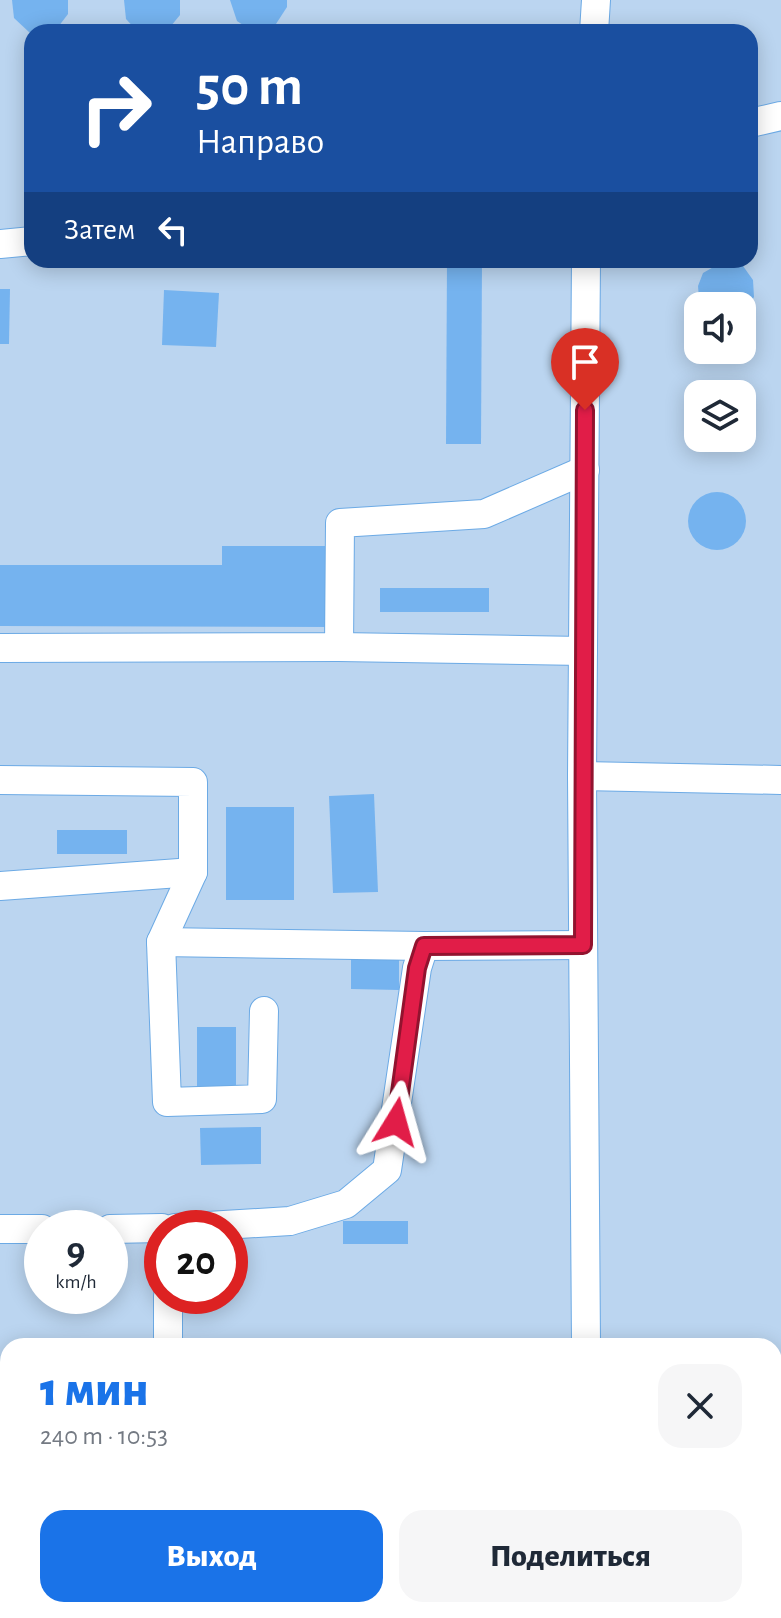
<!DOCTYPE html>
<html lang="ru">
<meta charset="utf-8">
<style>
body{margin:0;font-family:"Alegreya Sans",sans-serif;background:#f6f6f7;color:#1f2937;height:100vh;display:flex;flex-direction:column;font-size:30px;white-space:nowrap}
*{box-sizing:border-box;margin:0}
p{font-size:26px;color:#747a83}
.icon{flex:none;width:44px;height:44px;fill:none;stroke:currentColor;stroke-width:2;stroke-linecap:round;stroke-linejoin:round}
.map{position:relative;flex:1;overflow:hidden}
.panel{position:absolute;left:0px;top:1338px;width:782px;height:280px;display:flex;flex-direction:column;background:#fff;border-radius:24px 24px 0 0;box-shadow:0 4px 20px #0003}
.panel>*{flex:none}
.top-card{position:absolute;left:24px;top:24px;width:734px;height:244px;border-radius:24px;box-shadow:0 4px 20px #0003;background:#1a4fa0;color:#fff;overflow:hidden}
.controls{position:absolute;left:684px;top:292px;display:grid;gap:16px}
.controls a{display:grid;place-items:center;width:72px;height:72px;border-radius:16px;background:#fff;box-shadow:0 4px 20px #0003;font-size:40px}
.speed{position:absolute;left:24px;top:1210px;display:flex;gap:16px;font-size:40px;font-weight:700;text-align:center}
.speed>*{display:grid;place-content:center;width:104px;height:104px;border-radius:50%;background:#fff;box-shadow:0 4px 20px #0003;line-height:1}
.speed small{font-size:20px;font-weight:400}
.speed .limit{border:12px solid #d22;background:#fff;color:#111}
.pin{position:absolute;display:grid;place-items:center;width:68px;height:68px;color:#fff;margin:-82px -34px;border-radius:50% 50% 50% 0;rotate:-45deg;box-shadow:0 0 8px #0007}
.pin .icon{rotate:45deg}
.me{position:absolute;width:88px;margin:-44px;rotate:8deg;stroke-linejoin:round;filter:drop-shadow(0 0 6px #0008)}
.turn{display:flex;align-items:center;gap:28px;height:168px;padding:0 40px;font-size:36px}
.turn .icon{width:104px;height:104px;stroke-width:2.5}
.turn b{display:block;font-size:56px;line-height:68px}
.then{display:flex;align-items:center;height:76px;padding:0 40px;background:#0003;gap:16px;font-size:30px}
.round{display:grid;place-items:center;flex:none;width:84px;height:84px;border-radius:24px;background:#f6f6f7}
.summary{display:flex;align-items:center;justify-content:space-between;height:136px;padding:0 40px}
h1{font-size:48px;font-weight:800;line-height:60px;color:#1a73e8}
.button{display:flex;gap:16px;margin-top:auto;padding:16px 40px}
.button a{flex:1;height:92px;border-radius:24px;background:#1a73e8;color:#fff;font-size:32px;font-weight:800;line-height:92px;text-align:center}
.button a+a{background:#f6f6f7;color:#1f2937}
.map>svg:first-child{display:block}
.built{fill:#bbd5f0;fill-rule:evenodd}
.building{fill:#75b3ef}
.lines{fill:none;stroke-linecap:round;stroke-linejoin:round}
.minor-casing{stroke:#6caae5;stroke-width:30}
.minor{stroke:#fff;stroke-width:28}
.route-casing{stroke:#92132f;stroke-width:20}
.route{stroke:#e11d48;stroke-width:14}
</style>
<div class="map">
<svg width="781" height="1618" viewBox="0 0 781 1618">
<rect width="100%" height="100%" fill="#cce5fe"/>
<path class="built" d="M 0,0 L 781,0 L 781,1618 L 0,1618 ZM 32,32 L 750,32 L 750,260 L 32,260 ZM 698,306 L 742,306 L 742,350 L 698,350 ZM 698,394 L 742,394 L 742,438 L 698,438 ZM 42,1228 L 110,1228 L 110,1296 L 42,1296 ZM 162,1228 L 230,1228 L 230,1296 L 162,1296 ZM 8,1346 L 774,1346 L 774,1610 L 8,1610 Z"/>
<g class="building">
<path d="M 12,0 L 68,0 L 68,14 L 55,31 L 30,33 L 14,18 Z"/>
<path d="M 124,0 L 180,0 L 180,15 L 166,32 L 138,32 L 126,19 Z"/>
<path d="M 230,0 L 287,0 L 287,7 L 274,27 L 252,31 L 237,21 Z"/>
<path d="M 447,260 L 482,260 L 481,444 L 446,444 Z"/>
<path d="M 724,261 L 743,266 L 753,280 L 754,297 L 742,314 L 742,306 L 703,306 L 699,298 L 698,286 L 703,273 Z"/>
<path d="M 0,289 L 10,289 L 9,344 L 0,344 Z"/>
<path d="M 164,290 L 219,293 L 216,347 L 162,345 Z"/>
<path d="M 719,381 L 736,384 L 747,397 L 749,417 L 742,429 L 742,394 L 698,394 L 698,428 L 693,411 L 695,399 L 698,392 L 706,385 Z"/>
<circle cx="717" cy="521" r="29"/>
<path d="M 222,546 L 333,546 L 333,627 L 0,626 L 0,565 L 222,565 Z"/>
<rect x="380" y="588" width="109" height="24"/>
<path d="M 374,794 L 378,892 L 333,893 L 329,796 Z"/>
<rect x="226" y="807" width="68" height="93"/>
<rect x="57" y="830" width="70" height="24"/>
<path d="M 351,957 L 399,957 L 399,990 L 351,989 Z"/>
<rect x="197" y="1027" width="39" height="62"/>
<path d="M 261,1127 L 261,1164 L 201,1165 L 200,1128 Z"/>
<rect x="343" y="1221" width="65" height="23"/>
<path d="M 774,1455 L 781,1455 L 781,1494 L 774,1495 Z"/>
<rect x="208" y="1610" width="178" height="8"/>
</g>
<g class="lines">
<g class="minor-casing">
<g id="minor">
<path d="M 594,32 L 596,0"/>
<path d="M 750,123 L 781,116"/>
<path d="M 0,244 L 32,241"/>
<path d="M 339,647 L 583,651"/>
<path d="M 0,648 L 339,647 L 340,523 L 484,514 L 585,470"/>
<path d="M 582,776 L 781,780"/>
<path d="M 0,780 L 193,782 L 193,872 L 161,942"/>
<path d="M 0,886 L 193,872"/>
<path d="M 264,1011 L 262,1099 L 167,1102 L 161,942 L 424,946"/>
<path d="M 175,1228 L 290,1221 L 346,1204 L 387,1170 L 417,968 L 424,946 L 583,945"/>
<path d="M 0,1229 L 42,1229"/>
<path d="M 110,1229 L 162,1228"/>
<path d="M 168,1346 L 168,1296"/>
<path d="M 586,1346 L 582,776 L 586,260"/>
<path d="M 774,1408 L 781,1408"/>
<path d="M 774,1588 L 781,1588"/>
<path d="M 163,1610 L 163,1618"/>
<path d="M 583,1610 L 584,1618"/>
<path d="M 409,1618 L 410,1610"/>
<path d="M 644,1618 L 678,1616 L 688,1610"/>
</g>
</g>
<use href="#minor" class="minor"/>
</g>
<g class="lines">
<g class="route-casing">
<path id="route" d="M 396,1122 L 417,968 L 424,946 L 583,945 L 585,410"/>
</g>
<use href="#route" class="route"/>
</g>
</svg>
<div class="controls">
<a><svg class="icon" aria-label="sound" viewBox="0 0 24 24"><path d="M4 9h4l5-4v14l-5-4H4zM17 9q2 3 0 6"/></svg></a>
<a><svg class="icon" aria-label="layers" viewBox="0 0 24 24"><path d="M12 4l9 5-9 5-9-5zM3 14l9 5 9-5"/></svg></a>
</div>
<div class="speed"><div>9<small>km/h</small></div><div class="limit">20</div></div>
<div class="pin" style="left:585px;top:410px;background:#d93025"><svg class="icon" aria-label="arrive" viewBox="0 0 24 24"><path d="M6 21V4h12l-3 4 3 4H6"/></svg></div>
<svg class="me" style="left:396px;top:1122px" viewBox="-20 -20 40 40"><path d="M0-17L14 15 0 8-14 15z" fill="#e11d48" stroke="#fff" stroke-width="4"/></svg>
<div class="top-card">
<div class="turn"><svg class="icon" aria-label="right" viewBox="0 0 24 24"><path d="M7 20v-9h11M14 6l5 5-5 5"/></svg><div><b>50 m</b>Направо</div></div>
<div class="then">Затем<svg class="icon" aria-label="left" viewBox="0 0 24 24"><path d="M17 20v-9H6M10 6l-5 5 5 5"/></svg></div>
</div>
<section class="panel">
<div class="summary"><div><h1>1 мин</h1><p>240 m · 10:53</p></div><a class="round"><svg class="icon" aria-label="close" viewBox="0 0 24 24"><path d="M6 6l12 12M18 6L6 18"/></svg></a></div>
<div class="button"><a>Выход</a><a>Поделиться</a></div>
</section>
</div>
